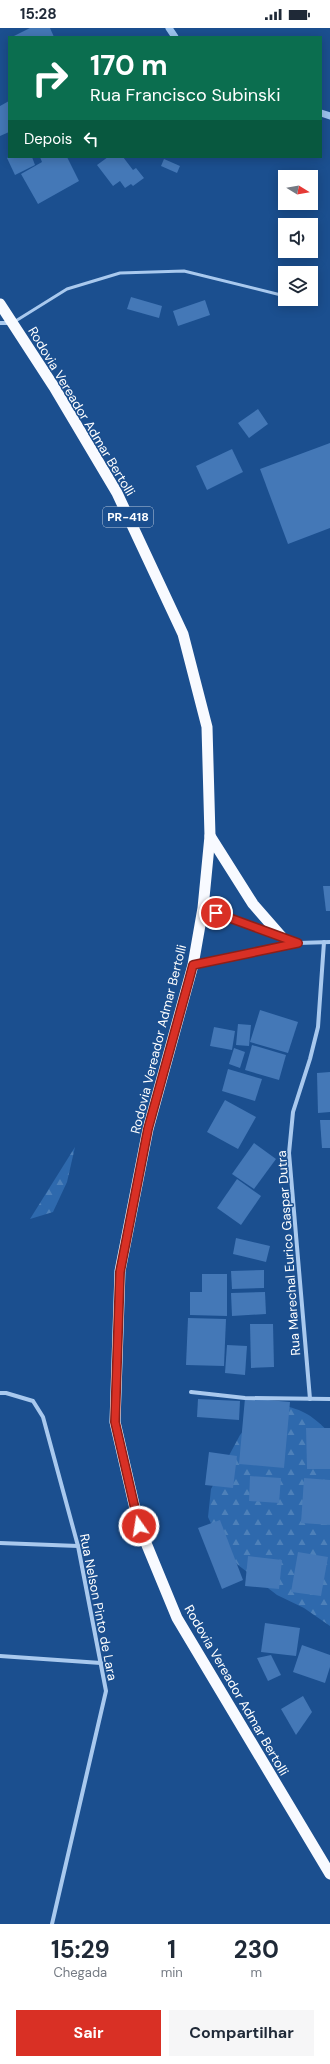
<!DOCTYPE html>
<html lang="pt">
<style>
body{margin:0;font-family:"DM Sans",sans-serif;background:#f6f6f7;color:#1f2937;height:100vh;display:flex;flex-direction:column;font-size:15px;white-space:nowrap}
*{box-sizing:border-box;margin:0}
p{font-size:13px;color:#747a83}
.icon{flex:none;width:22px;height:22px;fill:none;stroke:currentColor;stroke-width:2;stroke-linecap:round;stroke-linejoin:round}
.map{position:relative;height:1896px;overflow:hidden}
.details{display:flex;flex-direction:column;background:#fff;flex:1}
.details>*{flex:none}
.hud{position:absolute;left:8px;top:8px;width:314px;height:122px;border-radius:0px;box-shadow:0 2px 10px #0003;background:#0b6e4f;color:#fff;overflow:hidden}
.needle{width:26px;rotate:101deg}
.tools{position:absolute;left:278px;top:142px;display:grid;gap:8px}
.tools a{display:grid;place-items:center;width:40px;height:40px;border-radius:0px;background:#fff;box-shadow:0 2px 10px #0003;font-size:20px}
.pin{position:absolute;display:grid;place-items:center;width:34px;height:34px;color:#fff;margin:-17px;border:2px solid #fff;border-radius:50%;box-shadow:0 1px 4px #0007}
.me{position:absolute;width:44px;margin:-22px;rotate:347deg;stroke-linejoin:round;filter:drop-shadow(0 0 3px #0008)}
.turn{display:flex;align-items:center;gap:14px;height:84px;padding:0 16px;font-size:18px}
.turn .icon{width:52px;height:52px;stroke-width:2.5}
.turn b{display:block;font-size:28px;line-height:34px}
.then{display:flex;align-items:center;height:38px;padding:0 16px;background:#0003;gap:8px;font-size:15px}
.eta{display:flex;justify-content:space-evenly;align-items:center;height:68px;text-align:center}
.eta b{font-size:24px;font-weight:700;line-height:28px}
.action{display:flex;gap:8px;margin-top:auto;padding:8px 16px}
.action a{flex:1;height:46px;border-radius:0px;background:#d93025;color:#fff;font-size:16px;font-weight:700;line-height:46px;text-align:center}
.action a+a{background:#f6f6f7;color:#1f2937}
.status{display:flex;justify-content:space-between;align-items:center;height:28px;padding:0 20px;background:#fff;direction:ltr}
.status svg{height:11px;fill:currentColor}
.map>svg:first-child{display:block}
.forest{fill:url(#forest-firs)}
.lines{fill:none;stroke-linecap:round;stroke-linejoin:round}
.stream{stroke:#9cc4f0;stroke-width:7}
.building{fill:#4478b7}
.service{stroke:#a9c9ee;stroke-width:3}
.minor{stroke:#a9c9ee;stroke-width:4}
.trunk{stroke:#f8faff;stroke-width:11}
.route-casing{stroke:#8d1f18;stroke-width:10}
.route{stroke:#d93025;stroke-width:7}
.labels{text-anchor:middle;stroke-width:3;stroke-linejoin:round;paint-order:stroke}
.shield{fill:#1b4f8f;stroke:#bbcadd;stroke-width:1}
.shield-label{font-size:12px;font-weight:bold;fill:#fff}
.street-label{font-size:13px;fill:#fff;stroke:#1b4f8f}
</style>
<div class="status"><b>15:28</b><svg viewBox="0 0 49 12"><path d="M0 12V9h3v3zM5 12V6h3v6zM10 12V3h3v9zM15 12V0h3v12zM26 1h20v11H26zM47 4h2v5h-2z"/></svg></div>
<div class="map">
<svg width="330" height="1896" viewBox="0 0 330 1896">
<defs>
<pattern id="forest-firs" width="22" height="20" patternUnits="userSpaceOnUse"><rect width="22" height="20" fill="#2e69ad"/><path d="M5 1l3.5 6h-7zM16 11l3.5 6h-7z" fill="#4d80b9"/></pattern>
</defs>
<rect width="100%" height="100%" fill="#1b4f8f"/>
<g class="forest">
<path d="M 75,1119 L 67,1154 L 53,1184 L 30,1191 Z"/>
<path d="M 274,1376 C 303,1381 309,1385 330,1405 L 330,1598 L 304,1580 L 277,1567 L 238,1537 L 223,1521 L 208,1489 L 211,1461 L 240,1407 L 261,1382 Z"/>
</g>
<g class="lines">
<g class="stream">
<path d="M 169,0 L 175,9"/>
<path d="M 321,85 L 330,88"/>
</g>
</g>
<g class="building">
<path d="M 30,0 L 50,0 L 54,9 L 12,9 Z"/>
<path d="M 9,73 L 9,104 L 0,108 L 0,78 Z"/>
<path d="M 10,129 L 32,129 L 35,137 L 15,147 L 7,130 Z"/>
<path d="M 40,129 L 67,129 L 79,153 L 38,176 L 21,146 L 42,134 Z"/>
<path d="M 108,129 L 123,129 L 133,142 L 136,140 L 144,150 L 133,158 L 131,156 L 125,160 L 120,153 L 113,158 L 97,137 Z"/>
<path d="M 164,131 L 180,138 L 177,145 L 161,138 Z"/>
<path d="M 131,269 L 162,278 L 159,290 L 127,281 Z"/>
<path d="M 205,272 L 210,287 L 178,298 L 173,283 Z"/>
<path d="M 258,381 L 268,396 L 249,410 L 238,395 Z"/>
<path d="M 330,415 L 330,500 L 288,516 L 260,441 Z"/>
<path d="M 232,421 L 243,444 L 207,462 L 196,438 Z"/>
<path d="M 323,858 L 330,858 L 330,883 L 326,883 Z"/>
<path d="M 260,982 L 298,994 L 288,1025 L 250,1014 Z"/>
<path d="M 238,996 L 251,997 L 249,1018 L 236,1017 Z"/>
<path d="M 214,999 L 235,1003 L 232,1022 L 210,1018 Z"/>
<path d="M 252,1017 L 286,1027 L 279,1052 L 245,1042 Z"/>
<path d="M 234,1020 L 245,1024 L 240,1040 L 229,1036 Z"/>
<path d="M 228,1041 L 262,1051 L 255,1073 L 222,1063 Z"/>
<path d="M 330,1044 L 330,1084 L 318,1085 L 317,1045 Z"/>
<path d="M 225,1072 L 256,1089 L 238,1121 L 207,1104 Z"/>
<path d="M 320,1092 L 330,1092 L 330,1120 L 322,1120 Z"/>
<path d="M 254,1115 L 276,1131 L 254,1161 L 232,1146 Z"/>
<path d="M 237,1151 L 261,1168 L 241,1197 L 217,1180 Z"/>
<path d="M 236,1210 L 270,1218 L 266,1234 L 233,1226 Z"/>
<path d="M 264,1242 L 264,1260 L 232,1261 L 231,1243 Z"/>
<path d="M 202,1246 L 227,1246 L 227,1288 L 190,1287 L 190,1264 L 202,1264 Z"/>
<path d="M 265,1264 L 266,1286 L 232,1288 L 231,1265 Z"/>
<path d="M 188,1290 L 226,1291 L 224,1338 L 186,1337 Z"/>
<path d="M 250,1296 L 273,1296 L 274,1339 L 251,1340 Z"/>
<path d="M 227,1317 L 247,1318 L 245,1347 L 225,1345 Z"/>
<path d="M 245,1370 L 290,1374 L 284,1440 L 239,1436 Z"/>
<path d="M 198,1371 L 240,1373 L 239,1392 L 197,1389 Z"/>
<path d="M 306,1400 L 330,1400 L 330,1441 L 307,1441 Z"/>
<path d="M 209,1424 L 237,1428 L 233,1460 L 205,1457 Z"/>
<path d="M 250,1448 L 281,1450 L 279,1475 L 249,1473 Z"/>
<path d="M 304,1450 L 330,1452 L 330,1497 L 301,1495 Z"/>
<path d="M 220,1492 L 243,1552 L 222,1561 L 198,1500 Z"/>
<path d="M 298,1524 L 328,1529 L 321,1568 L 291,1564 Z"/>
<path d="M 248,1528 L 282,1532 L 279,1561 L 245,1558 Z"/>
<path d="M 265,1595 L 300,1600 L 296,1628 L 261,1624 Z"/>
<path d="M 302,1617 L 330,1627 L 330,1639 L 325,1655 L 293,1644 Z"/>
<path d="M 271,1627 L 281,1647 L 268,1653 L 257,1630 Z"/>
<path d="M 303,1668 L 312,1684 L 296,1707 L 281,1681 Z"/>
</g>
<g class="lines">
<g class="service">
<path d="M 299,271 L 310,274"/>
<path d="M 14,294 L 67,261 L 120,245 L 184,243 L 285,268"/>
</g>
<g class="minor">
<path d="M 0,295 L 10,295"/>
<path d="M 205,881 L 275,906"/>
<path d="M 282,908 L 298,915"/>
<path d="M 195,936 L 298,915 L 330,914"/>
<path d="M 191,1364 L 245,1370 L 330,1371"/>
<path d="M 0,1365 L 6,1365 L 33,1373 L 43,1389 L 78,1518 L 106,1663 L 52,1896"/>
<path d="M 310,1371 L 289,1125 L 293,1084 L 310,1031 L 318,999 L 324,914"/>
<path d="M 0,1515 L 78,1518"/>
<path d="M 0,1628 L 101,1635"/>
</g>
<g class="trunk">
<path d="M 0,276 L 54,359 L 117,465 L 183,606 L 207,699 L 210,808 L 203,880 L 193,937 L 148,1101 L 120,1243 L 115,1394 L 139,1498 L 177,1590 L 330,1846"/>
<path d="M 210,808 L 253,876 L 281,908"/>
</g>
</g>
<g class="lines">
<g class="route-casing">
<path id="route" d="M 139,1498 L 115,1394 L 120,1244 L 148,1101 L 189,952 L 193,937 L 298,915 L 216,885"/>
</g>
<use href="#route" class="route"/>
</g>
<g class="labels">
<rect class="shield" x="103" y="479" width="50" height="20" rx="3"/>
<g class="shield-label">
<text x="128" y="493">PR-418</text>
</g>
<g class="street-label">
<text transform="translate(82 383) rotate(59)" y="5">Rodovia Vereador Admar Bertolli</text>
<text transform="translate(158 1011) rotate(-76)" y="5">Rodovia Vereador Admar Bertolli</text>
<text transform="translate(288 1225) rotate(-94)" y="5">Rua Marechal Eurico Gaspar Dutra</text>
<text transform="translate(99 1579) rotate(79)" y="5">Rua Nelson Pinto de Lara</text>
<text transform="translate(237 1662) rotate(60)" y="5">Rodovia Vereador Admar Bertolli</text>
</g>
</g>
</svg>
<div class="tools">
<a><svg class="needle" viewBox="-14 -14 28 28"><path d="M0-13l5 13h-10z" fill="#e53935"/><path d="M0 13l5-13h-10z" fill="#747a83"/></svg></a>
<a><svg class="icon" aria-label="sound" viewBox="0 0 24 24"><path d="M4 9h4l5-4v14l-5-4H4zM17 9q2 3 0 6"/></svg></a>
<a><svg class="icon" aria-label="layers" viewBox="0 0 24 24"><path d="M12 4l9 5-9 5-9-5zM3 14l9 5 9-5"/></svg></a>
</div>
<div class="pin" style="left:216px;top:885px;background:#d93025"><svg class="icon" aria-label="arrive" viewBox="0 0 24 24"><path d="M6 21V4h12l-3 4 3 4H6"/></svg></div>
<svg class="me" style="left:139px;top:1498px" viewBox="-20 -20 40 40"><circle r="17" fill="#d93025" stroke="#fff" stroke-width="3"/><path d="M0-11L8 9 0 5-8 9z" fill="#fff"/></svg>
<div class="hud">
<div class="turn"><svg class="icon" aria-label="right" viewBox="0 0 24 24"><path d="M7 20v-9h11M14 6l5 5-5 5"/></svg><div><b>170 m</b>Rua Francisco Subinski</div></div>
<div class="then">Depois<svg class="icon" aria-label="left" viewBox="0 0 24 24"><path d="M17 20v-9H6M10 6l-5 5 5 5"/></svg></div>
</div>
</div>
<section class="details">
<div class="eta">
<div><b>15:29</b><p>Chegada</p></div>
<div><b>1</b><p>min</p></div>
<div><b>230</b><p>m</p></div>
</div>
<div class="action"><a>Sair</a><a>Compartilhar</a></div>
</section>
